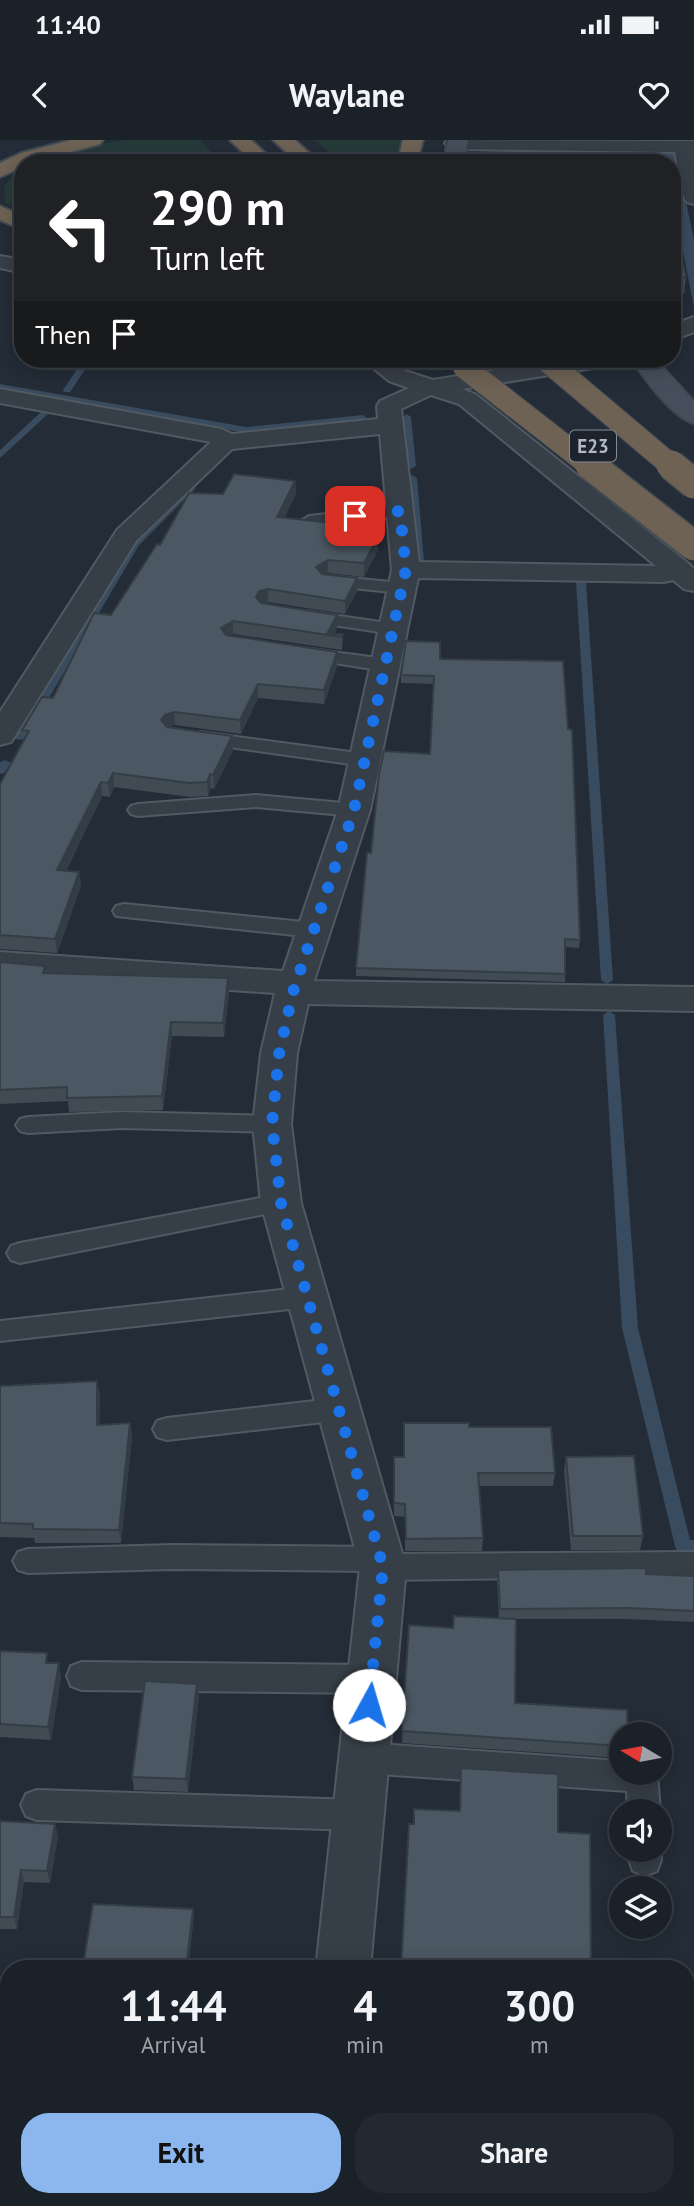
<!DOCTYPE html>
<style>
body{margin:0;font-family:"PT Sans",sans-serif;background:#232931;color:#f1f3f6;height:100vh;display:flex;flex-direction:column;font-size:26px;white-space:nowrap}
*{box-sizing:border-box;margin:0}
p{font-size:23px;color:#9fa3a8}
.icon{flex:none;width:38px;height:38px;fill:none;stroke:currentColor;stroke-width:2;stroke-linecap:round;stroke-linejoin:round}
.map{position:relative;flex:1;overflow:hidden}
.details{position:absolute;left:0px;top:1820px;width:695px;height:247px;display:flex;flex-direction:column;background:#1a2129;border-radius:28px 28px 0 0;box-shadow:0 4px 18px #0003,0 0 0 2px #383e46}
.details>*{flex:none}
.guide{position:absolute;left:14px;top:14px;width:667px;height:214px;border-radius:28px;box-shadow:0 4px 18px #0003,0 0 0 2px #383e46;background:#202124;color:#fff;overflow:hidden}
.needle{width:46px;rotate:280deg}
.tools{position:absolute;left:609px;top:1582px;display:grid;gap:14px}
.tools a{display:grid;place-items:center;width:63px;height:63px;border-radius:50%;background:#1a2129;box-shadow:0 4px 18px #0003,0 0 0 2px #383e46;font-size:35px}
.pin{position:absolute;display:grid;place-items:center;width:60px;height:60px;color:#fff;margin:-30px;border-radius:14px;box-shadow:0 4px 10px #0006}
.me{position:absolute;width:77px;margin:-38px;rotate:6deg;stroke-linejoin:round;filter:drop-shadow(0 0 5px #0008)}
.turn{display:flex;align-items:center;gap:24px;height:147px;padding:0 21px;font-size:32px}
.turn .icon{width:91px;height:91px;stroke-width:2.5}
.turn b{display:block;font-size:49px;line-height:60px}
.then{display:flex;align-items:center;height:66px;padding:0 21px;background:#0003;gap:14px;font-size:26px}
.eta{display:flex;justify-content:space-evenly;align-items:center;height:119px;text-align:center}
.eta b{font-size:42px;font-weight:700;line-height:49px}
.action{display:flex;gap:14px;margin-top:auto;padding:14px 21px}
.action a{flex:1;height:80px;border-radius:28px;background:#8cb7ee;color:#111;font-size:28px;font-weight:700;line-height:80px;text-align:center}
.action a+a{background:#232931;color:#f1f3f6}
.status{display:flex;justify-content:space-between;align-items:center;height:49px;padding:0 35px;background:#1a2129;direction:ltr}
.status svg{height:19px;fill:currentColor}
header{display:flex;justify-content:space-between;align-items:center;height:91px;padding:0 21px;background:#1a2129;font-size:32px;font-weight:700}
.map>svg:first-child{display:block}
.green{fill:#263939}
.water{fill:#394b5f}
.lines{fill:none;stroke-linecap:round;stroke-linejoin:round}
.stream{fill:#394b5f;fill-rule:evenodd}
.service-casing{stroke:#515962;stroke-width:4}
.minor-casing{stroke:#515962;stroke-width:4}
.secondary-casing{stroke:#404751;stroke-width:4}
.motorway-casing{stroke:#414952;stroke-width:4}
.service{fill:#363e47;fill-rule:evenodd}
.minor{fill:#363e47;fill-rule:evenodd}
.secondary{fill:#454e5a;fill-rule:evenodd}
.motorway{fill:#6d6254;fill-rule:evenodd}
.motorway-bridge-far1-casing{stroke:#414952;stroke-width:24;stroke-linecap:butt}
.motorway-bridge-casing{stroke:#414952;stroke-width:32;stroke-linecap:butt}
.motorway-bridge-far1{stroke:#6d6254;stroke-width:22}
.motorway-bridge{stroke:#6d6254;stroke-width:29}
.wall{fill:#404b54}
.shaded-wall{fill:#343d45}
.building{fill:#4b5762;stroke:#343d45;stroke-width:2}
.route{stroke:#1a73e8;stroke-width:12;stroke-dasharray:0 21.6}
.labels{text-anchor:middle;stroke-width:7;stroke-linejoin:round;paint-order:stroke}
.shield{fill:#1c232c;stroke:#848c96;stroke-width:2}
.shield-label{font-size:19px;font-weight:bold;fill:#b1b9c4}
</style>
<div class="status"><b>11:40</b><svg viewBox="0 0 49 12"><path d="M0 12V9h3v3zM5 12V6h3v6zM10 12V3h3v9zM15 12V0h3v12zM26 1h20v11H26zM47 4h2v5h-2z"/></svg></div>
<header><svg class="icon" aria-label="back" viewBox="0 0 24 24"><path d="M15 5l-7 7 7 7"/></svg>Waylane<svg class="icon" aria-label="heart" viewBox="0 0 24 24"><path d="M12 20l-8-8c-3-5 5-10 8-4 3-6 11-1 8 4z"/></svg></header>
<div class="map">
<svg width="694" height="2066" viewBox="0 0 694 2066">
<rect width="100%" height="100%" fill="#232c37"/>
<g class="green">
<path d="M 124,0 L 200,0 L 221,23 L 36,23 L 97,4 Z"/>
<path d="M 315,0 L 402,0 L 394,23 L 342,23 Z"/>
<path d="M 23,29 L 23,75 L 5,62 L 4,46 L 17,31 Z"/>
</g>
<path class="water" d="M 481,7 L 694,10 L 677,18 L 694,100 L 694,167 L 672,56 L 672,23 L 665,23 L 664,17 L 480,11 Z"/>
<g class="lines">
<g class="stream">
<path d="M 84,219 L 92,219 L 70,252 L 64,252 L 63,250 Z"/>
<path d="M 0,244 L 246,287 L 363,275 L 367,278 L 363,281 L 246,293 L 0,250 Z"/>
<path d="M 41,272 L 48,274 L 0,318 L 0,310 Z"/>
<path d="M 407,274 L 411,277 L 416,326 L 411,329 L 406,326 L 403,277 Z"/>
<path d="M 412,335 L 417,338 L 424,421 L 419,424 L 414,421 L 407,338 Z"/>
<path d="M 188,346 L 196,348 L 139,405 L 26,597 L 20,600 L 16,599 L 14,597 L 130,403 Z"/>
<path d="M 581,439 L 586,442 L 613,840 L 607,844 L 601,840 L 576,442 Z"/>
<path d="M 5,620 L 11,623 L 4,633 L 0,634 L 0,622 Z"/>
<path d="M 609,871 L 615,875 L 638,1188 L 690,1400 L 694,1400 L 694,1414 L 677,1411 L 675,1406 L 622,1188 L 603,875 Z"/>
<path d="M 687,2054 L 694,2054 L 694,2066 L 677,2066 L 679,2058 L 686,2058 Z"/>
<path d="M 551,2058 L 583,2058 L 583,2059 L 581,2066 L 555,2066 Z"/>
</g>
<g class="service-casing">
<g id="service">
<path d="M 400,366 L 408,371 L 406,375 L 309,386 L 301,381 L 309,376 Z"/>
<path d="M 328,436 L 402,443 L 411,448 L 402,453 L 322,445 L 319,441 Z"/>
<path d="M 306,471 L 393,484 L 402,489 L 393,494 L 300,480 L 297,476 L 300,472 Z"/>
<path d="M 303,508 L 385,519 L 394,525 L 385,531 L 297,517 L 294,513 Z"/>
<path d="M 200,592 L 365,614 L 375,620 L 365,626 L 193,602 L 190,598 L 193,594 Z"/>
<path d="M 256,655 L 354,664 L 361,666 L 364,670 L 361,674 L 354,676 L 256,667 L 138,676 L 131,674 L 128,670 L 131,666 L 138,664 Z"/>
<path d="M 124,764 L 313,783 L 321,785 L 324,790 L 321,795 L 313,797 L 116,776 L 113,771 L 116,766 Z"/>
<path d="M 122,972 L 272,976 L 280,978 L 284,984 L 280,990 L 272,992 L 122,988 L 28,993 L 20,991 L 16,985 L 20,979 L 28,977 Z"/>
<path d="M 281,1054 L 290,1057 L 293,1063 L 290,1069 L 20,1123 L 11,1120 L 7,1113 L 11,1106 L 20,1103 Z"/>
<path d="M 308,1147 L 317,1150 L 321,1157 L 317,1164 L 308,1167 L 0,1201 L 0,1181 Z"/>
<path d="M 341,1258 L 351,1261 L 355,1269 L 351,1277 L 341,1280 L 167,1300 L 157,1297 L 153,1289 L 157,1281 L 167,1278 Z"/>
<path d="M 173,1405 L 381,1407 L 391,1410 L 393,1414 L 694,1412 L 694,1436 L 383,1440 L 373,1436 L 370,1431 L 173,1429 L 28,1433 L 18,1430 L 13,1421 L 18,1412 L 28,1409 Z"/>
<path d="M 82,1522 L 372,1525 L 383,1529 L 387,1539 L 383,1549 L 372,1553 L 82,1550 L 71,1546 L 67,1536 L 71,1526 Z"/>
<path d="M 364,1603 L 621,1621 L 621,1633 L 657,1633 L 660,1671 L 628,1671 L 627,1651 L 364,1633 L 353,1628 L 348,1618 L 353,1608 Z"/>
<path d="M 37,1650 L 358,1660 L 369,1664 L 374,1675 L 369,1686 L 358,1690 L 37,1680 L 26,1676 L 21,1665 L 26,1654 Z"/>
<path d="M 660,1706 L 661,1720 L 657,1731 L 645,1736 L 633,1731 L 629,1720 L 629,1710 L 660,1710 Z"/>
<path d="M 0,1931 L 9,1932 L 9,1968 L 0,1967 Z"/>
<path d="M 629,2058 L 665,2058 L 663,2066 L 627,2066 Z"/>
</g>
</g>
<g class="minor-casing">
<g id="minor">
<path d="M 447,0 L 694,1 L 694,64 L 687,62 L 684,58 L 675,12 L 455,9 L 448,7 L 445,3 Z"/>
<path d="M 0,116 L 23,120 L 23,133 L 0,128 Z"/>
<path d="M 694,177 L 694,192 L 672,200 L 672,185 Z"/>
<path d="M 362,219 L 388,219 L 405,231 L 433,240 L 563,219 L 616,219 L 613,224 L 605,226 L 462,249 L 475,254 L 689,424 L 694,429 L 694,451 L 684,449 L 673,440 L 664,442 L 418,438 L 370,670 L 314,841 L 694,847 L 694,871 L 308,864 L 297,913 L 291,984 L 301,1063 L 406,1427 L 370,1829 L 316,1829 L 360,1427 L 261,1063 L 253,984 L 261,913 L 275,853 L 0,834 L 0,812 L 283,831 L 338,670 L 392,430 L 380,294 L 232,309 L 136,401 L 15,596 L 11,602 L 0,605 L 0,572 L 117,390 L 211,302 L 0,263 L 0,249 L 221,289 L 232,294 L 378,279 L 377,266 L 380,261 L 409,248 L 389,241 ZM 431,255 L 459,264 L 656,426 L 419,422 L 401,269 Z"/>
<rect x="686" y="1994" width="8" height="58"/>
<path d="M 278,2058 L 336,2058 L 334,2066 L 276,2066 Z"/>
</g>
</g>
<g class="secondary-casing">
<g id="secondary">
<path d="M 448,0 L 468,0 L 464,23 L 444,23 Z"/>
<path d="M 632,219 L 655,219 L 694,262 L 694,283 C 673,278 643,237 632,219 Z"/>
</g>
</g>
<g class="motorway-casing">
<g id="motorway">
<path d="M 71,0 L 103,0 L 100,4 L 32,23 L 23,23 L 23,27 L 0,37 L 0,23 L 21,13 Z"/>
<path d="M 230,0 L 251,0 L 276,23 L 254,23 Z"/>
<path d="M 273,0 L 295,0 L 320,23 L 298,23 Z"/>
<path d="M 403,0 L 423,0 L 417,23 L 397,23 Z"/>
<path d="M 0,66 L 23,76 L 23,90 L 0,80 Z"/>
</g>
</g>
<use href="#service" class="service"/>
<use href="#minor" class="minor"/>
<use href="#secondary" class="secondary"/>
<use href="#motorway" class="motorway"/>
<g class="motorway-bridge-far1-casing">
<g id="motorway-bridge-far1">
<path d="M 545,219 L 673,327"/>
<path d="M 464,227 L 592,327"/>
</g>
</g>
<g class="motorway-bridge-casing">
<g id="motorway-bridge">
<path d="M 590,325 L 694,406"/>
<path d="M 671,325 L 694,344"/>
</g>
</g>
<use href="#motorway-bridge-far1" class="motorway-bridge-far1"/>
<use href="#motorway-bridge" class="motorway-bridge"/>
</g>
<g class="wall">
<path d="M 672,78 L 686,137 L 684,154 L 672,153 Z"/>
<path d="M 295,341 L 296,354 L 284,378 L 360,395 L 378,410 L 364,437 L 328,433 L 326,435 L 357,451 L 345,474 L 268,462 L 264,464 L 337,488 L 334,494 L 343,494 L 342,510 L 233,494 L 231,496 L 337,526 L 324,564 L 258,558 L 241,594 L 175,585 L 170,587 L 232,596 L 233,610 L 214,649 L 211,648 L 208,656 L 190,657 L 114,647 L 110,657 L 102,656 L 66,731 L 79,732 L 81,746 L 57,813 L 0,809 L 0,644 L 23,602 L 22,590 L 53,558 L 160,405 L 223,354 Z"/>
<path d="M 440,519 L 580,800 L 579,808 L 565,807 L 565,842 L 356,836 L 356,828 L 371,713 L 430,614 L 434,544 L 401,543 L 401,535 Z"/>
<path d="M 0,822 L 46,833 L 229,852 L 224,897 L 172,896 L 163,970 L 69,972 L 68,961 L 0,964 Z"/>
<path d="M 97,1241 L 100,1255 L 99,1285 L 130,1283 L 132,1297 L 121,1403 L 35,1403 L 34,1398 L 0,1397 L 0,1246 Z"/>
<path d="M 404,1283 L 469,1287 L 555,1333 L 553,1346 L 479,1346 L 483,1398 L 482,1411 L 405,1411 L 405,1377 L 394,1376 L 393,1330 L 394,1317 L 404,1317 Z"/>
<path d="M 566,1317 L 643,1396 L 640,1410 L 571,1410 L 564,1331 Z"/>
<path d="M 498,1430 L 646,1434 L 694,1436 L 694,1482 L 626,1479 L 516,1479 L 515,1563 L 621,1594 L 621,1618 L 402,1603 L 409,1485 L 453,1488 L 499,1478 L 497,1441 Z"/>
<path d="M 0,1511 L 49,1523 L 61,1537 L 51,1600 L 0,1597 Z"/>
<path d="M 197,1544 L 199,1557 L 188,1652 L 134,1650 L 132,1637 Z"/>
<path d="M 0,1681 L 55,1684 L 58,1697 L 50,1743 L 24,1742 L 17,1789 L 0,1789 Z"/>
<path d="M 194,1775 L 188,1829 L 136,1829 L 86,1826 L 84,1820 Z"/>
<rect x="686" y="1852" width="8" height="56"/>
</g>
<g class="shaded-wall">
<path d="M 295,341 L 296,354 L 278,390 L 277,377 Z"/>
<path d="M 378,397 L 378,410 L 364,437 L 364,423 Z"/>
<path d="M 328,420 L 328,433 L 316,440 L 316,427 Z"/>
<path d="M 357,438 L 357,451 L 345,474 L 345,461 Z"/>
<path d="M 268,449 L 268,462 L 260,464 L 256,457 L 259,451 Z"/>
<path d="M 337,475 L 337,488 L 334,495 L 327,494 Z"/>
<path d="M 233,481 L 233,494 L 221,501 L 221,488 Z"/>
<path d="M 337,512 L 337,526 L 324,564 L 324,550 Z"/>
<path d="M 258,544 L 258,558 L 241,594 L 240,580 Z"/>
<path d="M 174,572 L 175,585 L 166,588 L 161,580 L 165,575 Z"/>
<path d="M 232,596 L 233,610 L 214,649 L 213,635 Z"/>
<path d="M 113,633 L 114,647 L 110,657 L 108,643 Z"/>
<path d="M 210,634 L 211,648 L 208,656 L 207,642 Z"/>
<path d="M 101,642 L 102,656 L 59,744 L 57,730 Z"/>
<path d="M 79,732 L 81,746 L 57,813 L 55,799 Z"/>
<path d="M 228,838 L 229,852 L 224,897 L 223,883 Z"/>
<path d="M 171,882 L 172,896 L 163,970 L 162,956 Z"/>
<path d="M 97,1241 L 100,1255 L 99,1299 L 97,1285 Z"/>
<path d="M 130,1283 L 132,1297 L 121,1403 L 119,1390 Z"/>
<path d="M 59,1523 L 61,1537 L 51,1600 L 48,1587 Z"/>
<path d="M 197,1544 L 199,1557 L 188,1652 L 186,1639 Z"/>
<path d="M 55,1684 L 58,1697 L 50,1743 L 47,1731 Z"/>
<path d="M 21,1730 L 24,1742 L 17,1789 L 14,1777 Z"/>
<path d="M 193,1769 L 194,1775 L 188,1829 L 186,1829 Z"/>
<path d="M 186,2058 L 189,2058 L 188,2066 L 185,2066 Z"/>
</g>
<g class="building">
<path d="M 672,78 L 673,78 L 686,137 L 672,137 Z"/>
<path d="M 234,334 L 295,341 L 277,377 L 360,386 L 358,395 L 378,397 L 364,423 L 328,420 L 316,427 L 322,434 L 357,438 L 345,461 L 268,449 L 259,451 L 256,457 L 261,463 L 337,475 L 327,494 L 343,494 L 342,497 L 233,481 L 221,488 L 226,495 L 337,512 L 324,550 L 258,544 L 240,580 L 174,572 L 165,575 L 161,580 L 167,587 L 232,596 L 213,635 L 210,634 L 207,642 L 189,643 L 113,633 L 108,643 L 101,642 L 57,730 L 79,732 L 55,799 L 0,795 L 0,644 L 29,591 L 22,590 L 42,557 L 53,558 L 94,473 L 111,475 L 157,404 L 160,405 L 189,353 L 223,354 Z"/>
<path d="M 406,501 L 440,502 L 440,519 L 563,521 L 568,589 L 572,590 L 580,800 L 565,799 L 565,834 L 356,828 L 367,712 L 371,713 L 379,634 L 384,611 L 430,614 L 434,536 L 401,535 Z"/>
<path d="M 0,822 L 45,826 L 43,833 L 228,838 L 223,883 L 171,882 L 162,956 L 67,958 L 67,947 L 0,950 Z"/>
<path d="M 97,1241 L 97,1285 L 130,1283 L 119,1390 L 33,1389 L 33,1384 L 0,1383 L 0,1246 Z"/>
<path d="M 404,1283 L 469,1283 L 469,1287 L 551,1287 L 555,1333 L 478,1333 L 483,1398 L 406,1399 L 405,1364 L 394,1363 L 394,1317 L 404,1317 Z"/>
<path d="M 634,1316 L 643,1396 L 573,1396 L 566,1317 Z"/>
<path d="M 646,1428 L 646,1434 L 694,1436 L 694,1471 L 628,1468 L 500,1469 L 498,1430 Z"/>
<path d="M 454,1476 L 516,1479 L 515,1563 L 627,1570 L 628,1594 L 621,1594 L 621,1606 L 402,1591 L 409,1485 L 453,1488 Z"/>
<path d="M 0,1511 L 47,1513 L 46,1523 L 59,1523 L 48,1587 L 0,1584 Z"/>
<path d="M 145,1541 L 197,1544 L 186,1639 L 132,1637 Z"/>
<path d="M 461,1628 L 558,1634 L 558,1692 L 590,1694 L 591,1829 L 401,1829 L 409,1684 L 414,1684 L 414,1669 L 460,1671 Z"/>
<path d="M 0,1681 L 55,1684 L 47,1731 L 21,1730 L 14,1777 L 0,1777 Z"/>
<path d="M 93,1764 L 193,1769 L 186,1829 L 148,1829 L 149,1823 L 84,1820 Z"/>
<path d="M 686,1852 L 694,1852 L 694,1896 L 686,1895 Z"/>
<path d="M 0,1964 L 9,1965 L 9,2058 L 186,2058 L 185,2066 L 0,2066 Z"/>
</g>
<g class="lines">
<path class="route" d="M 355,376 L 400,371 L 406,429 L 354,670 L 293,852 L 279,914 L 272,984 L 281,1063 L 383,1427 L 369,1565"/>
</g>
<g class="labels">
<rect class="shield" x="570" y="290.5" width="46" height="31" rx="5"/>
<g class="shield-label">
<text x="593" y="313">E23</text>
</g>
</g>
</svg>
<div class="tools">
<a><svg class="needle" viewBox="-14 -14 28 28"><path d="M0-13l5 13h-10z" fill="#e53935"/><path d="M0 13l5-13h-10z" fill="#9fa3a8"/></svg></a>
<a><svg class="icon" aria-label="sound" viewBox="0 0 24 24"><path d="M4 9h4l5-4v14l-5-4H4zM17 9q2 3 0 6"/></svg></a>
<a><svg class="icon" aria-label="layers" viewBox="0 0 24 24"><path d="M12 4l9 5-9 5-9-5zM3 14l9 5 9-5"/></svg></a>
</div>
<div class="pin" style="left:355px;top:376px;background:#d93025"><svg class="icon" aria-label="arrive" viewBox="0 0 24 24"><path d="M6 21V4h12l-3 4 3 4H6"/></svg></div>
<svg class="me" style="left:369px;top:1565px" viewBox="-20 -20 40 40"><circle r="19" fill="#fff"/><path d="M0-13L10 11 0 6-10 11z" fill="#1a73e8"/></svg>
<div class="guide">
<div class="turn"><svg class="icon" aria-label="left" viewBox="0 0 24 24"><path d="M17 20v-9H6M10 6l-5 5 5 5"/></svg><div><b>290 m</b>Turn left</div></div>
<div class="then">Then<svg class="icon" aria-label="arrive" viewBox="0 0 24 24"><path d="M6 21V4h12l-3 4 3 4H6"/></svg></div>
</div>
<section class="details">
<div class="eta">
<div><b>11:44</b><p>Arrival</p></div>
<div><b>4</b><p>min</p></div>
<div><b>300</b><p>m</p></div>
</div>
<div class="action"><a>Exit</a><a>Share</a></div>
</section>
</div>
